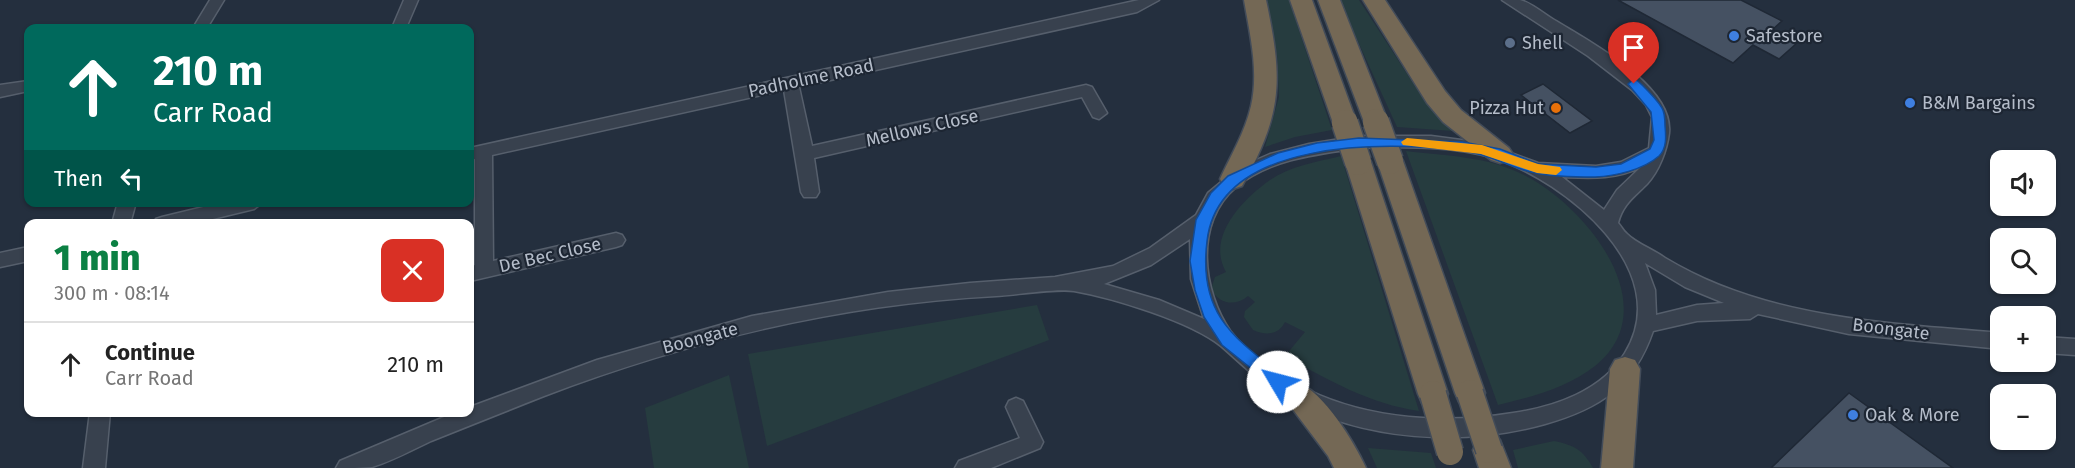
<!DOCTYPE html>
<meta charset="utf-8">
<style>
body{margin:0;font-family:"Fira Sans",sans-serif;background:#f2f2f2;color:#222;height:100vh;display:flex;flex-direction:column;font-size:22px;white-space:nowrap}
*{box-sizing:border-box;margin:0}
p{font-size:20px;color:#767676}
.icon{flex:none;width:33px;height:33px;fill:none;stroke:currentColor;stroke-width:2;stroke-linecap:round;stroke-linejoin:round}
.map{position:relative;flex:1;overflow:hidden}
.side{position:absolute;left:24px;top:219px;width:450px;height:198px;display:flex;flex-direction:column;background:#fff;border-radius:12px;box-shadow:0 2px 4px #0004}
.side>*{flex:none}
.banner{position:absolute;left:24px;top:24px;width:450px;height:183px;border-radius:12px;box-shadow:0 2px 4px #0004;background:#00695c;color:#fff;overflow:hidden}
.fabs{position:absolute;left:1990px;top:150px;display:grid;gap:12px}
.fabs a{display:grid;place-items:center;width:66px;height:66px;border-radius:12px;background:#fff;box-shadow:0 2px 4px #0004;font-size:30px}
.pin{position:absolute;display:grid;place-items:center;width:51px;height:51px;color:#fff;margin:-62px -26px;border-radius:50% 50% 50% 0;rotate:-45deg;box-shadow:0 0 6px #0007}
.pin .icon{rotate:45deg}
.me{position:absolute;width:66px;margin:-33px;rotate:307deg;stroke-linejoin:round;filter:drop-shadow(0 0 4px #0008)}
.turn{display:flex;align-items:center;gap:21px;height:126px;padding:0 30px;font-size:27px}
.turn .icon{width:78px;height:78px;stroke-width:2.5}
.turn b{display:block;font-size:42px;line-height:51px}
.then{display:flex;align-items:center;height:57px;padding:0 30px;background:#0003;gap:12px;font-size:22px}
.round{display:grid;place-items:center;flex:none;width:63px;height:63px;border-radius:12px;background:#f2f2f2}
.headline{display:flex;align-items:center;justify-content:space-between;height:102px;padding:0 30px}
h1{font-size:36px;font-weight:800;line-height:45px;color:#0b8043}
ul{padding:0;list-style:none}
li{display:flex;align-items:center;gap:18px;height:84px;padding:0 30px;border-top:2px solid #e0e0e0}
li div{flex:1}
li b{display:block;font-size:22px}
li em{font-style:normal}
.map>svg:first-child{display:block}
.green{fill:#263c3f}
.building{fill:#455162;stroke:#1f2835;stroke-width:1.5}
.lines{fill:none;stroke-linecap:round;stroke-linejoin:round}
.minor-casing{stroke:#565f6c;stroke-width:3}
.highway-casing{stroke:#434c59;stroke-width:3}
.minor{fill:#38414e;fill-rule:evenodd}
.highway{fill:#746855;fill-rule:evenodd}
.highway-bridge-casing{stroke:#434c59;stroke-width:29;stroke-linecap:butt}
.highway-bridge{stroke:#746855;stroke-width:26}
.route{fill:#1a73e8;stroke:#114b97;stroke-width:1.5}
.slow{fill:#f59e0b}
.shop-dot{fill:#3f7fe0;stroke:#1d2633;stroke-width:2}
.service-dot{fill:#5c6f8a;stroke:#1d2633;stroke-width:2}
.food-dot{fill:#e8710a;stroke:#1d2633;stroke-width:2}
.labels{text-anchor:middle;stroke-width:4.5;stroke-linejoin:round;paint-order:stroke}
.poi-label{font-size:18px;fill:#b4bcc9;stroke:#1d2633;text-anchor:start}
.street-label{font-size:18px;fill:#b4bcc9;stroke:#1d2633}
</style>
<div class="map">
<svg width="2075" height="468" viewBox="0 0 2075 468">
<rect width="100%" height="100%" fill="#242f3e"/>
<g class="green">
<path d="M 1264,0 L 1289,0 L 1332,130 L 1295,137 L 1265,147 L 1279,97 L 1277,55 Z"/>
<path d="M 1339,0 L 1359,0 L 1424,100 L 1453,131 L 1397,127 Z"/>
<path d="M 1406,151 C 1447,156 1488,156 1526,176 C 1586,207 1668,307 1595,366 C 1567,388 1531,397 1498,405 Z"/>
<path d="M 1341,156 L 1419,411 C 1370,404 1328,380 1285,356 L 1305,332 L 1285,322 C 1278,336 1265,335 1253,330 L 1244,317 L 1245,311 L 1255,302 L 1248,296 C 1235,307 1219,304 1211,289 L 1215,277 L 1226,272 C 1206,237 1242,200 1270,180 C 1290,166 1317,162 1341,156 Z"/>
<path d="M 1037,305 L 1049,340 L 767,446 L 748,354 Z"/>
<path d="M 729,375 L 749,468 L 654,468 L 645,408 Z"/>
<path d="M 1554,441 C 1574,445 1583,450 1593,468 L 1518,468 L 1513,450 Z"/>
<path d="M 1368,448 L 1431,453 L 1436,468 L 1377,468 Z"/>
</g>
<g class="building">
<path d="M 1618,0 L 1741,0 L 1782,21 L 1772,30 L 1797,43 L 1779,59 L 1753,45 L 1733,63 Z"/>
<path d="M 1543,84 L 1592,121 L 1570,133 L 1521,95 Z"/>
<path d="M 1849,393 L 1953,468 L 1771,468 Z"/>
</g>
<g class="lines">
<g class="minor-casing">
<g id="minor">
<path d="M 210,0 L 224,0 L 207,28 L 193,28 Z"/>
<path d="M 404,0 L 418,0 L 406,28 L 392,28 Z"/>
<path d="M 1139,0 L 1159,0 L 1137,12 L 799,87 L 812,146 L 1086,85 L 1092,87 L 1107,113 L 1099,119 L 1093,117 L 1082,97 L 814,158 L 819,192 L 816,197 L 804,197 L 801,192 L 784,90 L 492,155 L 493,261 L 616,233 L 622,235 L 625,240 L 622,245 L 616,247 L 470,281 L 470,267 L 475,265 L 475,159 L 470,160 L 470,148 Z"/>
<path d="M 1502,0 C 1507,0 1515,0 1520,0 C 1532,3 1545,15 1556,21 C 1590,42 1674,86 1669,133 C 1667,150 1659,171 1647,184 C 1634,197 1623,204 1618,223 C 1621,226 1623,231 1627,234 C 1636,243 1654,250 1665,258 C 1766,319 1887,323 2001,333 L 2001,349 L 1849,334 L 1758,314 L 1750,319 L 1697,321 L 1653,331 C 1634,386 1601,408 1545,424 C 1463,447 1363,441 1288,399 C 1262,385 1243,365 1221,346 C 1190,321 1113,298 1074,291 C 1056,288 1017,295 996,296 C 842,304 688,341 544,396 C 506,411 468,426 431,441 C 412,450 392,461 372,467 C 361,468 348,468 336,468 L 340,461 L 456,412 L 470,412 L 470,407 L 597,360 L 752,316 L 888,292 L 970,283 L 1055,277 L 1113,266 L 1150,248 L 1196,215 L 1208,193 L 1238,168 L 1270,154 L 1309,144 L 1359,136 L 1431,136 L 1484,143 L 1538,163 L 1596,166 L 1621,162 L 1649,148 L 1652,117 L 1646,105 L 1632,90 L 1588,56 ZM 1359,148 C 1403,147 1451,145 1494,158 C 1565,181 1676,270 1625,353 C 1602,391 1554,407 1513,413 C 1445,424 1371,420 1308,390 C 1281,377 1249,356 1231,332 C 1202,291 1194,222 1236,187 C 1270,159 1317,154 1359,148 ZM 1641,167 L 1617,190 L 1604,210 L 1562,177 C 1590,178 1616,180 1641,167 ZM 1190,239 L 1191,279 L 1204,319 L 1159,300 L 1104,284 L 1151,265 ZM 1645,263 L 1685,287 L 1724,303 L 1697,305 L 1656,315 L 1655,290 Z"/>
<path d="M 28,81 L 28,91 L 0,97 L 0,85 Z"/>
<path d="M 118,202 L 136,202 L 130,224 L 112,224 Z"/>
<path d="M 224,202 L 263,202 L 254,209 L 192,224 L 153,224 L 156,219 L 162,217 Z"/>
<path d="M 28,247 L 28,261 L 0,267 L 0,253 Z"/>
<path d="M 2046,337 L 2075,339 L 2075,355 L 2046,353 Z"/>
<path d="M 1016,398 L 1023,401 L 1043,442 L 1040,448 L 991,468 L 955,468 L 959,461 L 1020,438 L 1006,407 L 1009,401 Z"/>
<path d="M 90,412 L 110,412 L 105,468 L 83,468 Z"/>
</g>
</g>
<g class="highway-casing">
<g id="highway">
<path d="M 1244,0 L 1266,0 C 1283,80 1283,113 1242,186 L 1233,189 L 1224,186 L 1220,179 C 1231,155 1245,132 1251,106 C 1259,71 1250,35 1244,0 Z"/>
<path d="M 1290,0 L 1312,0 L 1357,123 L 1354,129 L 1345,132 L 1336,129 L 1333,123 Z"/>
<path d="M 1318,0 L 1340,0 L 1388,122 L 1385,128 L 1376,131 L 1367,128 L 1364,122 Z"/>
<path d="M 1363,0 L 1385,0 L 1445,91 L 1461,110 L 1509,148 L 1513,154 L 1509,160 L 1500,163 L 1491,160 L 1443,122 L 1427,103 Z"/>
<path d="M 1390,152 L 1399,154 L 1403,161 L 1485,393 L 1481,402 L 1470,406 L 1459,402 L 1455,393 L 1377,161 L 1381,154 Z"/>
<path d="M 1358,153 L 1367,155 L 1371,162 L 1448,394 L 1444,403 L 1433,407 L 1422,403 L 1418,394 L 1345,162 L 1349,155 Z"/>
<path d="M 1625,357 L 1635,360 L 1640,369 L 1633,468 L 1601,468 L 1610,369 L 1615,360 Z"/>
<path d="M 1297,382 C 1324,392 1354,442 1366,468 L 1334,468 L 1328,456 L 1282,395 L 1286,386 Z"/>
<path d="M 1489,436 L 1500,440 L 1511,468 L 1479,468 L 1473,450 L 1478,440 Z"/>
</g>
</g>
<use href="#minor" class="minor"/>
<use href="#highway" class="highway"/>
<g class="highway-bridge-casing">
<g id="highway-bridge">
<path d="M 1376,122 L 1390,161"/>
<path d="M 1345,123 L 1358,162"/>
<path d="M 1470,393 L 1489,450"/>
<path d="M 1433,394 L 1450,452"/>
</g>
</g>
<use href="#highway-bridge" class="highway-bridge"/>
</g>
<path class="route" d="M 1634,79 L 1638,81 C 1646,89 1656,98 1662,108 C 1665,113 1665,120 1665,126 C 1666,136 1667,148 1659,156 C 1643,170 1615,176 1595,177 C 1577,177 1554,177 1536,173 C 1512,169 1491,154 1463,151 C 1386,141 1219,138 1207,241 C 1198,314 1233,337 1284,377 L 1286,382 L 1284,386 L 1273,386 L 1222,345 L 1204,317 L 1195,290 L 1190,261 L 1196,220 L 1211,193 L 1228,176 L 1278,153 L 1317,143 L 1359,138 L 1463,142 L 1500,149 L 1538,164 L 1596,167 L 1621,164 L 1650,149 L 1654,140 L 1651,112 L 1628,84 Z"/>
<path class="slow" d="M 1407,138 L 1482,145 L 1538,164 L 1560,167 L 1562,170 L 1556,175 L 1537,173 L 1481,154 L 1403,145 L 1401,142 Z"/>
<g class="shop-dot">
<circle cx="1734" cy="36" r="6"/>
<circle cx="1910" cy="103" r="6"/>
<circle cx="1853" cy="415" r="6"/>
</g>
<circle class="service-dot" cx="1510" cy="43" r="6"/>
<circle class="food-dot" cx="1556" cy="108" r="6"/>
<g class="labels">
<g class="poi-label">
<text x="1746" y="42">Safestore</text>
<text x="1522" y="49">Shell</text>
<text x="1922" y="109">B&amp;M Bargains</text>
<text x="1544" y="114" text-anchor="end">Pizza Hut</text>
<text x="1865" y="421">Oak &amp; More</text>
</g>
<g class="street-label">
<text transform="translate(811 78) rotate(-12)" y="6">Padholme Road</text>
<text transform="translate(922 128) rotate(-13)" y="6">Mellows Close</text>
<text transform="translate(550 255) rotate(-13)" y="6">De Bec Close</text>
<text transform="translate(1891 329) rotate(7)" y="6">Boongate</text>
<text transform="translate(700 338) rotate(-15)" y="6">Boongate</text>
</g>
</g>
</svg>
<div class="fabs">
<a><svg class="icon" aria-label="sound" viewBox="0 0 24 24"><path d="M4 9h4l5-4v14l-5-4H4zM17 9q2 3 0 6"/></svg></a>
<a><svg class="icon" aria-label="search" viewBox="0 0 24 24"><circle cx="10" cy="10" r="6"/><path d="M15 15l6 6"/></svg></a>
<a>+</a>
<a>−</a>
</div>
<div class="pin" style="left:1634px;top:84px;background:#d93025"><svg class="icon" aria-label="arrive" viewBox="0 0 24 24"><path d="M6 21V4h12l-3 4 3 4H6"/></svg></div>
<svg class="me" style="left:1278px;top:382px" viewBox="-20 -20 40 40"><circle r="19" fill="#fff"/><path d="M0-13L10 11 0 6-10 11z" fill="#1a73e8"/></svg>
<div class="banner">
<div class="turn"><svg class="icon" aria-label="ahead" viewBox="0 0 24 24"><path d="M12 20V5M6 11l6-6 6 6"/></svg><div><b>210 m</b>Carr Road</div></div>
<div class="then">Then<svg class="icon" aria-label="left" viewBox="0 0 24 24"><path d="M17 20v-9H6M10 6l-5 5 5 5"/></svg></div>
</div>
<section class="side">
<div class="headline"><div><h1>1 min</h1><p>300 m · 08:14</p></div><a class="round" style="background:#d93025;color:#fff"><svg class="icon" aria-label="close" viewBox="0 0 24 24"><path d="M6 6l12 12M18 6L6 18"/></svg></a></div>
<ul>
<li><svg class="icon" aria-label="ahead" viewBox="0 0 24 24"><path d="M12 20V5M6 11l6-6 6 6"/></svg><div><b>Continue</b><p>Carr Road</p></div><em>210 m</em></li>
</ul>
</section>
</div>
